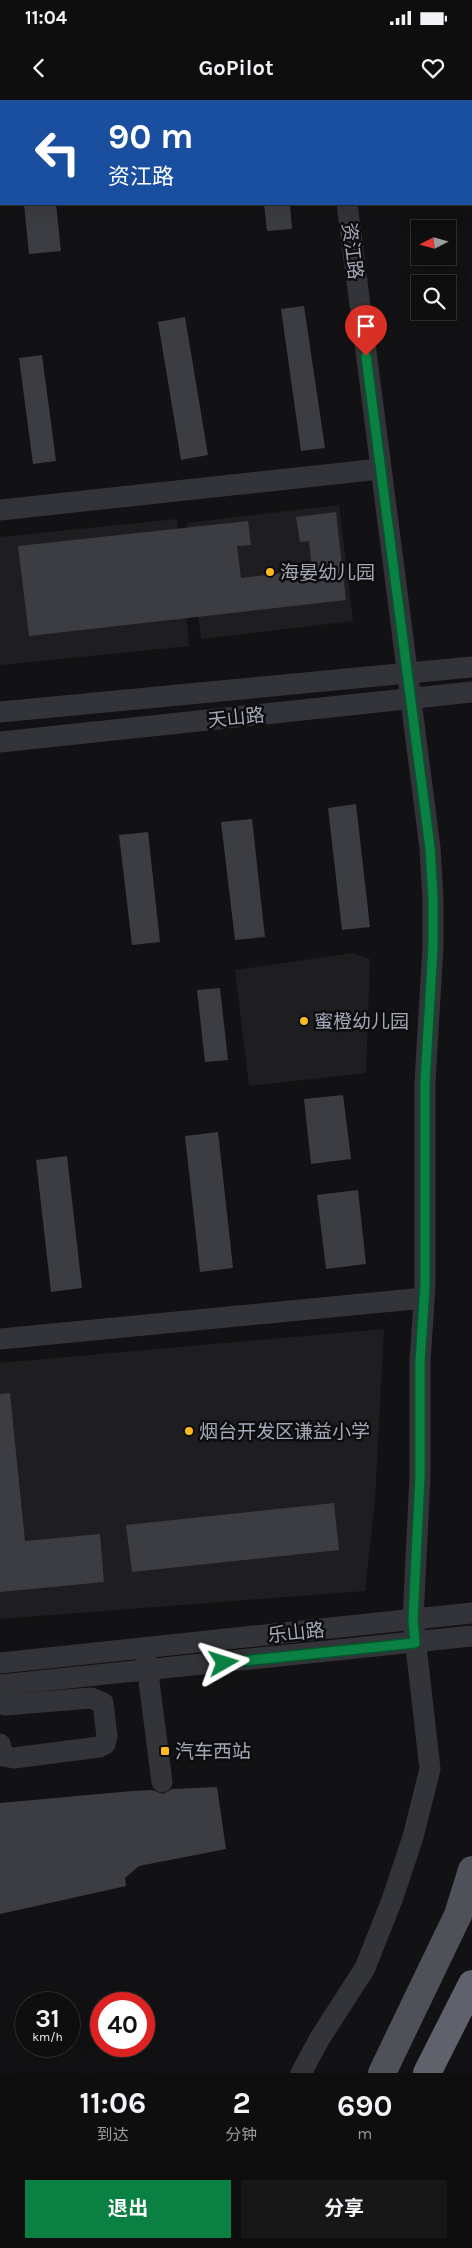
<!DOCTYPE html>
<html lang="zh">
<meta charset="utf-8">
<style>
body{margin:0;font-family:Karla,"Noto Sans SC",sans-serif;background:#171718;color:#f1f3f6;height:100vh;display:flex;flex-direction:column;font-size:19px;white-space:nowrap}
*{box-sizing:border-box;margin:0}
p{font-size:16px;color:#9b9c9e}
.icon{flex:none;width:28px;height:28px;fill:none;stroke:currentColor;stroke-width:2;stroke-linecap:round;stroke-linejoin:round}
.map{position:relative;height:1973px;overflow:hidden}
.drawer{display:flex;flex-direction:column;background:#0e0e0f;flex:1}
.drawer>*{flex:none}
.guide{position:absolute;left:0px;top:0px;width:472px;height:105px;box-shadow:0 5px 20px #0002,0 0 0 1px #2e2e2f;background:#1a4fa0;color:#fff;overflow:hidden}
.needle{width:32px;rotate:264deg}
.tools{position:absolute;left:411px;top:120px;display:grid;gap:10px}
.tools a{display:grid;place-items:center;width:45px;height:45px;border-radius:0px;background:#0e0e0f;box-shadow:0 5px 20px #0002,0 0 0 1px #2e2e2f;font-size:25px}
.speed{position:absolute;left:15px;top:1892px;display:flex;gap:10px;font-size:25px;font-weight:700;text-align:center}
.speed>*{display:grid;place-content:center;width:65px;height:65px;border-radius:50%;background:#0e0e0f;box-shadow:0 5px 20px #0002,0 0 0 1px #2e2e2f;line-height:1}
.speed small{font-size:12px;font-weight:400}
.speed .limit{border:8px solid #d22;background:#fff;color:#111}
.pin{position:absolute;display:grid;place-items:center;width:42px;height:42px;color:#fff;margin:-51px -21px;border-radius:50% 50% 50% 0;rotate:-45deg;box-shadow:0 0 5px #0007}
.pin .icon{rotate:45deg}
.me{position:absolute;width:55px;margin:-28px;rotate:84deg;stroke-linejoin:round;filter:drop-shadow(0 0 4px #0008)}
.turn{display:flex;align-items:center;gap:18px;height:105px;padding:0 25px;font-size:22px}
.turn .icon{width:65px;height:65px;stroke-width:2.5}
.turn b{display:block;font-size:35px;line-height:42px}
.eta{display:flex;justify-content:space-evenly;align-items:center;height:85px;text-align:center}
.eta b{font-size:30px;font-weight:700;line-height:35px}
.action{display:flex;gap:10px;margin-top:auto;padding:10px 25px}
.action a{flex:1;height:58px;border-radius:0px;background:#0b8043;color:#fff;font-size:20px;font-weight:700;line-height:58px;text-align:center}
.action a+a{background:#171718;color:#f1f3f6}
.status{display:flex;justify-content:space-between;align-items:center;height:35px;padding:0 25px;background:#0e0e0f;direction:ltr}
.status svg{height:14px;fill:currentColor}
header{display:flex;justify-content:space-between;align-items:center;height:65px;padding:0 25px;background:#0e0e0f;font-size:22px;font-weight:700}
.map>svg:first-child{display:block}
.built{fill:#1e1e21}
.building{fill:#3c3d42}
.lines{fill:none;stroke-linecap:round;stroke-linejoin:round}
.minor{stroke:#333439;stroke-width:21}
.major{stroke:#4f5158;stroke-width:28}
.highway{stroke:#5f616b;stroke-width:28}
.route-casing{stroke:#07532c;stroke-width:12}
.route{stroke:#0b8043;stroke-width:9}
.poi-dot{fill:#ffba1f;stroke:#0d0d0f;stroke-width:2}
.labels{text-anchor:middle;stroke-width:5;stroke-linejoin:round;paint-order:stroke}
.street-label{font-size:19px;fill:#a3a8b6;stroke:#0d0d0f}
.poi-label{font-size:19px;fill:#a3a8b6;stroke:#0d0d0f;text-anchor:start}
</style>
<div class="status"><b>11:04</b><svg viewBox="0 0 49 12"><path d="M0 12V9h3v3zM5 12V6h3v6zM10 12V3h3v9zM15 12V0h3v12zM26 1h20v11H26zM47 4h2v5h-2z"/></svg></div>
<header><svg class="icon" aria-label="back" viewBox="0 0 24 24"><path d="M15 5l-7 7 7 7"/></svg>GoPilot<svg class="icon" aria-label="heart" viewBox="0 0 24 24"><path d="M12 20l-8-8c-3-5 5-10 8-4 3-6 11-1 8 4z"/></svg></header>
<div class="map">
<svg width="472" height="1973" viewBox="0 0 472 1973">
<rect width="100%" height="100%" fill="#121214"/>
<g class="built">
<path d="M 339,405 L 353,521 L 201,539 L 187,423 Z"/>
<path d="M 177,419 L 189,546 L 0,565 L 0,437 Z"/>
<path d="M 353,853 L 370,859 L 366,973 L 249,986 L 235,870 Z"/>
<path d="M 384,1229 L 375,1400 L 365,1491 L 0,1519 L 0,1263 Z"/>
</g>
<g class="building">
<path d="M 24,104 L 56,104 L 61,151 L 29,154 Z"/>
<path d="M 264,104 L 290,104 L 292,129 L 267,131 Z"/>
<path d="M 304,206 L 325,348 L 301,351 L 281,209 Z"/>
<path d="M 185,217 L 208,355 L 181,360 L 158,222 Z"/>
<path d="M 42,255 L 56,361 L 33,364 L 19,258 Z"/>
<path d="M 336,412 L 346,500 L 29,536 L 18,446 L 248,421 L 251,445 L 237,446 L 241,478 L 312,470 L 309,441 L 300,442 L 296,417 Z"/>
<path d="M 356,704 L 370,827 L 342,830 L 328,708 Z"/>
<path d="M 252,719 L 265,837 L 235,840 L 221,722 Z"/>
<path d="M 148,732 L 160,842 L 132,845 L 119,735 Z"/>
<path d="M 220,888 L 228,960 L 205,962 L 197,890 Z"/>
<path d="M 343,995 L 351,1059 L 311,1064 L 304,999 Z"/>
<path d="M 218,1032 L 233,1168 L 200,1172 L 185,1036 Z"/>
<path d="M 67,1056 L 82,1188 L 51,1192 L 36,1060 Z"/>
<path d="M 358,1090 L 366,1164 L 326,1169 L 317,1095 Z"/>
<path d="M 10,1293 L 25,1441 L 100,1434 L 104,1482 L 0,1492 L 0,1294 Z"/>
<path d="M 334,1403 L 339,1450 L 132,1472 L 126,1425 Z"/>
<path d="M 217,1687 L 226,1749 L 139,1766 L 125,1778 L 126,1786 L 0,1814 L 0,1703 L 132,1691 L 152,1690 L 163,1694 L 172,1689 Z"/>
</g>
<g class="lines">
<g class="minor">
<path d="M 333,0 L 334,1"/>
<path d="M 0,410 L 380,369"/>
<path d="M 0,612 L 472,567"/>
<path d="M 0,642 L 472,592"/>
<path d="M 0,1239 L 424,1198"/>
<path d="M 146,1558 L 162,1682"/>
<path d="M 0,1563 L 472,1513"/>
<path d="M 0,1585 L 472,1536"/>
<path d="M 0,1644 L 3,1656 L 14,1658 L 99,1647 L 105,1644 L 107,1636 L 103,1603 L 91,1598 L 5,1605 L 1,1585"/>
<path d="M 301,1973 L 320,1938 L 365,1868 L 392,1800 L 413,1737 L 430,1669 L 413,1520 L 420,1376 L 420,1261 L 425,1186 L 425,982 L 433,846 L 433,798 L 430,748 L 347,104"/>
</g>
<path class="major" d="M 382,1973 L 458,1815 L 472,1770"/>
<path class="highway" d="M 427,1973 L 472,1884"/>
</g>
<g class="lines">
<g class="route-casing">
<path id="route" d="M 224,1563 L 415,1543 L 413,1520 L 420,1376 L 420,1262 L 425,1186 L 425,982 L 433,846 L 433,798 L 430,748 L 366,256"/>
</g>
<use href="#route" class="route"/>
</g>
<g class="poi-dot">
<circle cx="270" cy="472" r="5"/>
<circle cx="304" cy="921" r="5"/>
<circle cx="189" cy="1331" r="5"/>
<rect x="160" y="1646" width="10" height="10" rx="2.5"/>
</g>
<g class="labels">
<g class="street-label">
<text transform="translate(353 151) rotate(83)" y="7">资江路</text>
<text transform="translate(236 617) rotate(-6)" y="7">天山路</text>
<text transform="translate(296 1532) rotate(-6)" y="7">乐山路</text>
</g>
<g class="poi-label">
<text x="280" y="479">海晏幼儿园</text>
<text x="314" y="928">蜜橙幼儿园</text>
<text x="199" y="1338">烟台开发区谦益小学</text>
<text x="175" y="1658">汽车西站</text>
</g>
</g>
</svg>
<div class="tools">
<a><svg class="needle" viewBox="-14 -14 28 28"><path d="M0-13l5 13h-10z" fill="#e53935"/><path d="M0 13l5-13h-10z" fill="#9b9c9e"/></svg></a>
<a><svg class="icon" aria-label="search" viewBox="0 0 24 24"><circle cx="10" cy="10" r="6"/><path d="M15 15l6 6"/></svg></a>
</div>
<div class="speed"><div>31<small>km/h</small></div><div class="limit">40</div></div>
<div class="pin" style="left:366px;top:256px;background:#d93025"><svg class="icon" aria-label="arrive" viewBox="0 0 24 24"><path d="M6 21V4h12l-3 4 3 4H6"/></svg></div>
<svg class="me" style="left:224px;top:1563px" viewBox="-20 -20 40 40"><path d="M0-17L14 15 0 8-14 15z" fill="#0b8043" stroke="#fff" stroke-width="4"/></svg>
<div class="guide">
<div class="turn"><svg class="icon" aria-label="left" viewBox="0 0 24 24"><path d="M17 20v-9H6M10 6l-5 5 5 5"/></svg><div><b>90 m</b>资江路</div></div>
</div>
</div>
<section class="drawer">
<div class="eta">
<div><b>11:06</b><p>到达</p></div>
<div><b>2</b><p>分钟</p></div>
<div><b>690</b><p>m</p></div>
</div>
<div class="action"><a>退出</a><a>分享</a></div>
</section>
